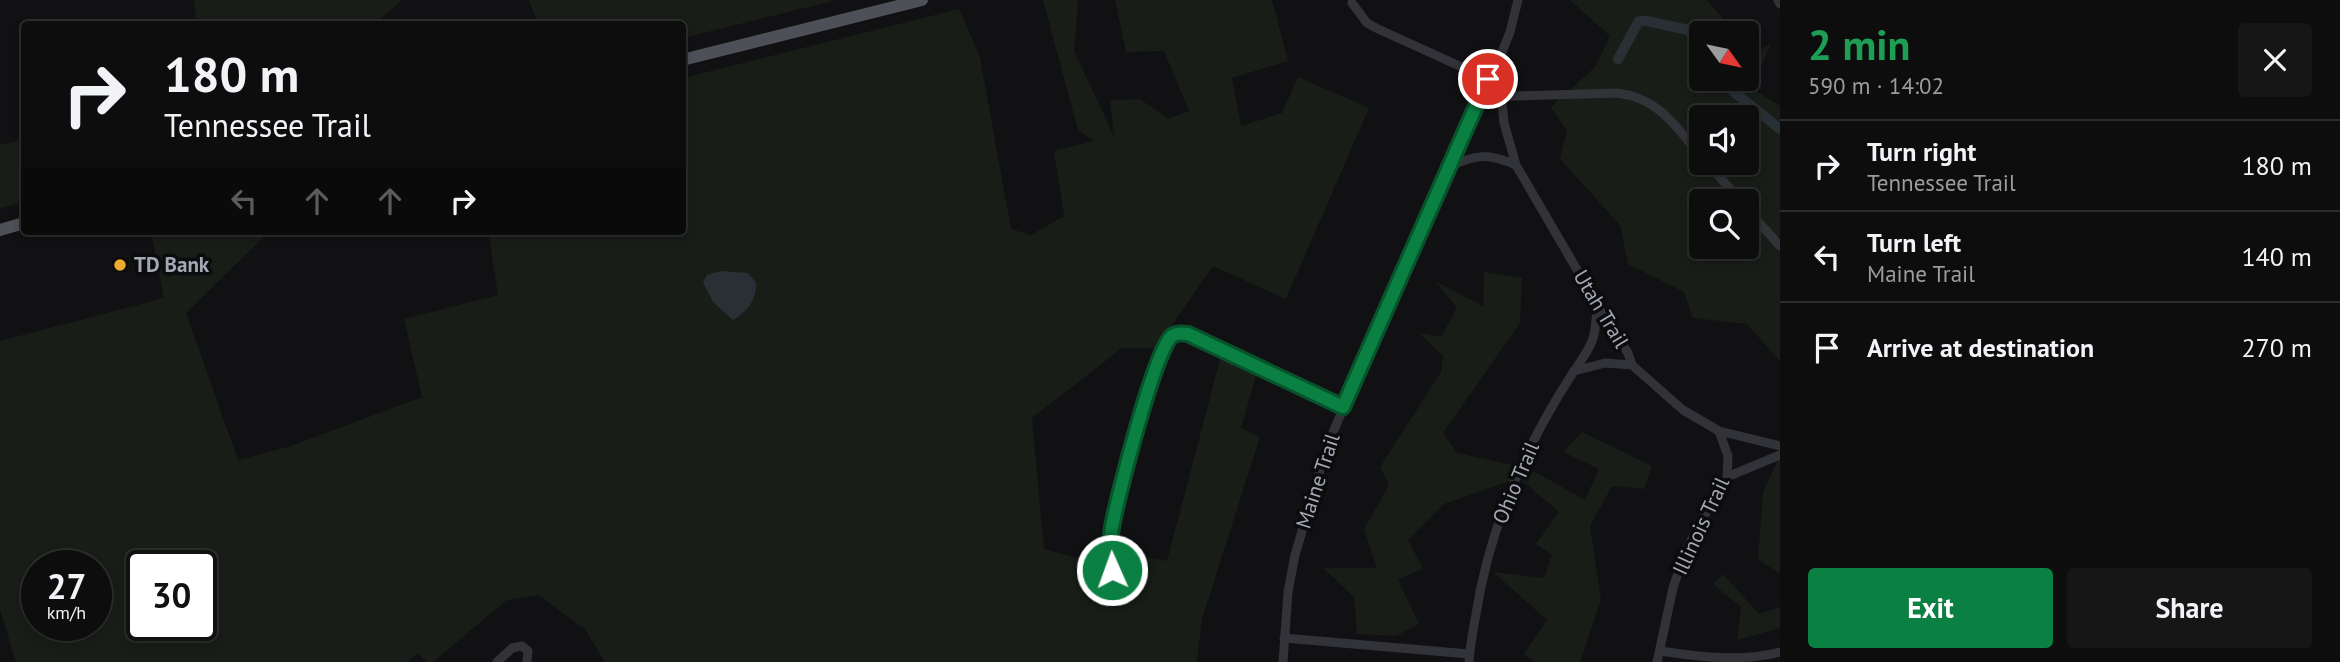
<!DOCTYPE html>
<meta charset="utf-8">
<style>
body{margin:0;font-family:"PT Sans",sans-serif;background:#161617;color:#f1f3f6;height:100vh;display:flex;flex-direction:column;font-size:26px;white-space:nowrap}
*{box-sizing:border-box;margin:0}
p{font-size:23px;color:#9a9c9e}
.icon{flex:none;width:38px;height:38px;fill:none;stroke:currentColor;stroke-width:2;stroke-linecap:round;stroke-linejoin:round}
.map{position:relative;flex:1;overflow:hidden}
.details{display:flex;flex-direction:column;background:#0d0d0e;width:560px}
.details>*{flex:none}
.guide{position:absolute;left:21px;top:21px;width:665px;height:214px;border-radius:7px;box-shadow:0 4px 10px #0003,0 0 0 2px #2d2d2e;background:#0d0d0e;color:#f1f3f6;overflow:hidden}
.needle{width:46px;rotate:123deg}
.controls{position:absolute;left:1689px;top:21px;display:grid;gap:14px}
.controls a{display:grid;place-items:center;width:70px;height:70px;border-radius:7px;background:#0d0d0e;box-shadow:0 4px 10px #0003,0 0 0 2px #2d2d2e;font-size:35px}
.speed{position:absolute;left:21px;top:550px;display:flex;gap:14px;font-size:35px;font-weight:700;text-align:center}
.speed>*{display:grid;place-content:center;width:91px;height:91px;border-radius:50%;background:#0d0d0e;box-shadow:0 4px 10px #0003,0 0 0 2px #2d2d2e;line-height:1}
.speed small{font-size:18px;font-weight:400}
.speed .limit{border:4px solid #111;border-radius:10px;background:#fff;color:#111}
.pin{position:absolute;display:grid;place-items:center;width:60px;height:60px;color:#fff;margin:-30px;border:4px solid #fff;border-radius:50%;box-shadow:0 2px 7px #0007}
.me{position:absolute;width:77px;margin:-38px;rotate:358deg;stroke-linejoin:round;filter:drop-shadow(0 0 5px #0008)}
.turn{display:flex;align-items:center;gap:24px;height:147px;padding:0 28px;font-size:32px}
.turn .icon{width:91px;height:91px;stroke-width:2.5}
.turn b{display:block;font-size:49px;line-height:60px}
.lanes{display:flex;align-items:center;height:66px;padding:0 28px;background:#0003;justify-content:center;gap:35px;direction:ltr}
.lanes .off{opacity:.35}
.round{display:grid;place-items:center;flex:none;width:74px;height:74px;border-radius:7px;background:#161617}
.headline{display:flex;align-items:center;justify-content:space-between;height:119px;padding:0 28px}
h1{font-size:42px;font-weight:700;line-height:52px;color:#1e9e55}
.primary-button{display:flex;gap:14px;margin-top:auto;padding:14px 28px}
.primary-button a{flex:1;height:80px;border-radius:7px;background:#0b8043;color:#fff;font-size:28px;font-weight:700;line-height:80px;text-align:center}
.primary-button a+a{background:#161617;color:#f1f3f6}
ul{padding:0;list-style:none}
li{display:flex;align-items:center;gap:21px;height:91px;padding:0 28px;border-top:2px solid #2d2d2e}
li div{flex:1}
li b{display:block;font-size:26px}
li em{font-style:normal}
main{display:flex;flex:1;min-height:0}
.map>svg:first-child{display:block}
.green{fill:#181d18;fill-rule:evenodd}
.water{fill:#283036}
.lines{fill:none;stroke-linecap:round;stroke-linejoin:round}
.canal{stroke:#283036;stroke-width:10}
.minor{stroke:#323338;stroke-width:9}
.major{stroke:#4e5057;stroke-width:12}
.route-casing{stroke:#07532c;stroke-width:18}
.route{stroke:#0b8043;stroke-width:12}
.poi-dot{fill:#eeab2e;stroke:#0c0c0e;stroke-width:2.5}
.labels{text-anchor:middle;stroke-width:7;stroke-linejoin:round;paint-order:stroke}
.poi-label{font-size:21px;font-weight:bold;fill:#a3a8b3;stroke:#0c0c0e;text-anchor:start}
.street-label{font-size:21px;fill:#a3a8b3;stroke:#0c0c0e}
</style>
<main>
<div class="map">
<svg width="1780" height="662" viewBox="0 0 1780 662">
<rect width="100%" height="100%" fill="#111113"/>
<g class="green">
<path d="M 194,0 L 402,0 L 375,24 L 196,24 Z"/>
<path d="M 529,0 L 837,0 L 683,38 L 682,24 L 538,24 Z"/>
<path d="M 1043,0 L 1078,0 L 1074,51 L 1114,136 L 1110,100 L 1140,99 L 1168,119 L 1189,111 L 1164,51 L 1126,52 L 1115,0 L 1272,0 L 1288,61 L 1232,78 L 1241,126 L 1282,113 L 1298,77 L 1369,108 L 1286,299 L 1213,266 L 1156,348 L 1122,348 L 1032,418 L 1044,549 L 1111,567 L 1131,554 L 1167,561 L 1222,352 L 1258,369 L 1241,428 L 1260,437 L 1202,619 L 1197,662 L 605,662 L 585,629 L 538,595 L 507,600 L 433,662 L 427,662 L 417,653 L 408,662 L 16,662 L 0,610 L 0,341 L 164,298 L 151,231 L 270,231 L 186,313 L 238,460 L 291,446 L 422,397 L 404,319 L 498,295 L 488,231 L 682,231 L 683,78 L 959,9 L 980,57 L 1011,229 L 1031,235 L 1064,216 L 1054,151 L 1094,141 L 1078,130 ZM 37,565 L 96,565 L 96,625 L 37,625 ZM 142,565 L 201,565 L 201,625 L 142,625 Z"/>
<path d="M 1570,0 L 1707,0 L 1723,19 L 1721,33 L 1701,33 L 1701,79 L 1746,79 L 1747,57 L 1771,44 L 1751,88 L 1780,106 L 1780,361 L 1747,324 L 1693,318 L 1684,292 L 1628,264 L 1620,225 L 1560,159 L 1567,131 L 1551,107 L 1595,67 L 1610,36 ZM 1701,117 L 1746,117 L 1746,163 L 1701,163 ZM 1701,201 L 1746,201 L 1746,247 L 1701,247 Z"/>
<path d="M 24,139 L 24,202 L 0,208 L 0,145 Z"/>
<path d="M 1484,272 L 1522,278 L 1520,323 L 1443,433 L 1457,453 L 1530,469 L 1585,500 L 1599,469 L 1563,452 L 1582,432 L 1652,466 L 1644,489 L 1612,486 L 1590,526 L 1601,600 L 1580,662 L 1534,662 L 1524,654 L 1547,620 L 1493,572 L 1544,578 L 1552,555 L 1536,544 L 1559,512 L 1519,478 L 1444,504 L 1408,540 L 1423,568 L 1398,580 L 1419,624 L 1396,636 L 1357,634 L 1354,597 L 1323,568 L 1377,568 L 1364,529 L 1389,485 L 1380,467 L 1441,372 L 1443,356 L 1419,333 L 1441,337 L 1457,308 L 1435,281 L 1483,306 Z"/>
<path d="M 1780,455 L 1780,574 L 1758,559 L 1763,492 Z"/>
<path d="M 1723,574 L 1759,614 L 1780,607 L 1780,628 L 1737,640 L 1741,607 L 1713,584 Z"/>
</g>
<path class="water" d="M 721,271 L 747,273 L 756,282 C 757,299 747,312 733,320 L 713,302 L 703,282 L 707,275 Z"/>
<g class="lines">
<g class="canal">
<path d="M 1618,59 L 1639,21 L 1647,21 L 1688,30 L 1701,47"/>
<path d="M 1722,79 L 1734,92 L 1780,129"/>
</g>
<g class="minor">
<path d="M 1778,0 L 1780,4"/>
<path d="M 1352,3 L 1367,23 L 1376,28 L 1488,79"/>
<path d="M 1498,62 L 1504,123 L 1516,165 L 1604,316 L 1628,353 L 1632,365 L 1683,410 L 1719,431 L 1780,446"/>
<path d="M 1482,97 L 1617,93 C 1659,98 1675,126 1701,156"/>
<path d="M 1707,163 L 1741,201"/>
<path d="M 1450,167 C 1476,153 1490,154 1516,165"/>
<path d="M 1746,208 L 1780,246"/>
<path d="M 1574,371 C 1594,343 1596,337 1597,303"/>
<path d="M 1727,477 L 1780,455"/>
<path d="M 1112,570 C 1108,556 1110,541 1112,527 C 1117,499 1155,350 1172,336 C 1176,332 1182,333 1188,334 L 1343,407"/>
<path d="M 1284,638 L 1469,654"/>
<path d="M 1660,651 C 1700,657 1740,662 1780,652"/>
<path d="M 497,662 L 512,648 L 522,646 L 528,651 L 527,662"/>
<path d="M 1283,662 L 1288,592 L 1295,555 L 1326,449 L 1393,291 L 1498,62 L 1510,32 L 1518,0"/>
<path d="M 1469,662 C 1470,646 1473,630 1476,614 C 1490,525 1525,446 1574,371 L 1605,363 L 1632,365"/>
<path d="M 1657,662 L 1673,588 L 1683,558 L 1696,530 L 1727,477 L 1728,456 L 1719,431"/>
</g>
<g class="major">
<path d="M 682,60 L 922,0"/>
<path d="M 0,230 L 24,223"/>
</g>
</g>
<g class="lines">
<g class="route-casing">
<path id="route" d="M 1112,570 C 1108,556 1110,542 1112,527 C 1117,499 1155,349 1172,336 C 1176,333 1182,333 1188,334 L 1343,407 L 1488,79"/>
</g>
<use href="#route" class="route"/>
</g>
<circle class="poi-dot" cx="120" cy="265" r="7"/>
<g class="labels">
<g class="poi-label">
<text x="134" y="272">TD Bank</text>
</g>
<g class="street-label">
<text transform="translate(1601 309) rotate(59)" y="7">Utah Trail</text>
<text transform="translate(1318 481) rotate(-72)" y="7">Maine Trail</text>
<text transform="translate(1516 483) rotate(-67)" y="7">Ohio Trail</text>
<text transform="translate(1701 526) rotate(-65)" y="7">Illinois Trail</text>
</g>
</g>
</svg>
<div class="controls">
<a><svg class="needle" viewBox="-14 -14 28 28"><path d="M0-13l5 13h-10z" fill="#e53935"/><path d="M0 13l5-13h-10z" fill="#9a9c9e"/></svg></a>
<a><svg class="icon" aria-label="sound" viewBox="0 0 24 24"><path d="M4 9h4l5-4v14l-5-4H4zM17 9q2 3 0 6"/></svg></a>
<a><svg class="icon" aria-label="search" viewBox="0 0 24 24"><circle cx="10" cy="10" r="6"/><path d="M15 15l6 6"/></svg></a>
</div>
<div class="speed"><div>27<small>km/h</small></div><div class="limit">30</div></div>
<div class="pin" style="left:1488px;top:79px;background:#d93025"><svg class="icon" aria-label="arrive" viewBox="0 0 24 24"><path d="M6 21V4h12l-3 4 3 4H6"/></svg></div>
<svg class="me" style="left:1112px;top:570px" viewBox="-20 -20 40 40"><circle r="17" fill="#0b8043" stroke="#fff" stroke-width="3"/><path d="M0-11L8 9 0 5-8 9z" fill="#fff"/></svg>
<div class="guide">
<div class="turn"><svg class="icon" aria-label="right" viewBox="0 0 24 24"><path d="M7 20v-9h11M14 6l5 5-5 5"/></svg><div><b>180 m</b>Tennessee Trail</div></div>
<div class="lanes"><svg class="icon off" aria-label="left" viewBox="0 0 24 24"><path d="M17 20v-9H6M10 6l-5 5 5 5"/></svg><svg class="icon off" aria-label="ahead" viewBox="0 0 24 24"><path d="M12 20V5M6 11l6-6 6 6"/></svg><svg class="icon off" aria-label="ahead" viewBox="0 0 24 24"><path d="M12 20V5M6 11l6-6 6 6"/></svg><svg class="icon" aria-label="right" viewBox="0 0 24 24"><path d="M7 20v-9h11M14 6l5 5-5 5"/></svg></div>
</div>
</div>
<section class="details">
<div class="headline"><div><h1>2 min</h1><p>590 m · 14:02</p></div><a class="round"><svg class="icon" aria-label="close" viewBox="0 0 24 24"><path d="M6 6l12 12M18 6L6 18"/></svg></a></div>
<ul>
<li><svg class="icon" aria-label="right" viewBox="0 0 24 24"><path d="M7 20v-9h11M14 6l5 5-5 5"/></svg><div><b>Turn right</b><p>Tennessee Trail</p></div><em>180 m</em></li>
<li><svg class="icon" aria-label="left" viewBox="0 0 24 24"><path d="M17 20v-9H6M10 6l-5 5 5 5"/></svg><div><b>Turn left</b><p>Maine Trail</p></div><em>140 m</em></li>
<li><svg class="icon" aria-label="arrive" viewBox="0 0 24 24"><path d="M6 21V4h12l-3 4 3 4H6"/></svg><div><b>Arrive at destination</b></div><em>270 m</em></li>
</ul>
<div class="primary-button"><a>Exit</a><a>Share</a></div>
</section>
</main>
